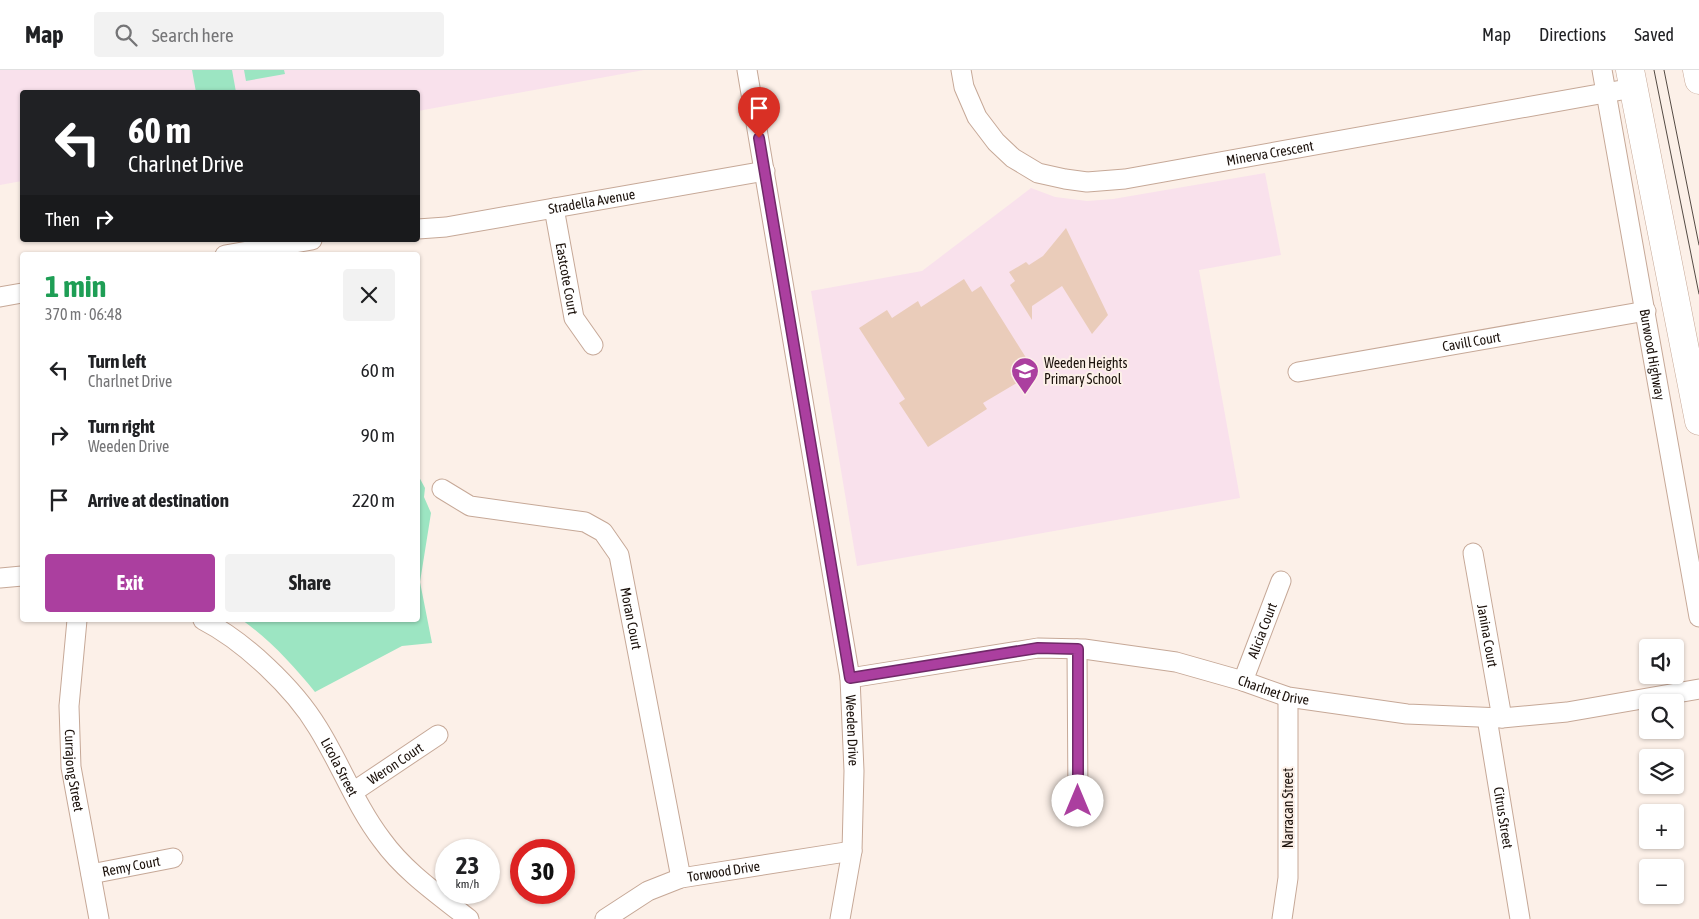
<!DOCTYPE html>
<meta charset="utf-8">
<style>
body{margin:0;font-family:"Asap Condensed",sans-serif;background:#f2f2f2;color:#202124;height:100vh;display:flex;flex-direction:column;font-size:19px;white-space:nowrap}
*{box-sizing:border-box;margin:0}
p{font-size:16px;color:#757577}
.icon{flex:none;width:28px;height:28px;fill:none;stroke:currentColor;stroke-width:2;stroke-linecap:round;stroke-linejoin:round}
.map{position:relative;flex:1;overflow:hidden}
.sheet{position:absolute;left:20px;top:182px;width:400px;height:370px;display:flex;flex-direction:column;background:#fff;border-radius:5px;box-shadow:0 1px 4px #0004}
.sheet>*{flex:none}
.guide{position:absolute;left:20px;top:20px;width:400px;height:152px;border-radius:5px;box-shadow:0 1px 4px #0004;background:#202124;color:#fff;overflow:hidden}
.tools{position:absolute;left:1639px;top:569px;display:grid;gap:10px}
.tools a{display:grid;place-items:center;width:45px;height:45px;border-radius:5px;background:#fff;box-shadow:0 1px 4px #0004;font-size:25px}
.speed{position:absolute;left:435px;top:769px;display:flex;gap:10px;font-size:25px;font-weight:700;text-align:center}
.speed>*{display:grid;place-content:center;width:65px;height:65px;border-radius:50%;background:#fff;box-shadow:0 1px 4px #0004;line-height:1}
.speed small{font-size:12px;font-weight:400}
.speed .limit{border:8px solid #d22;background:#fff;color:#111}
.pin{position:absolute;display:grid;place-items:center;width:42px;height:42px;color:#fff;margin:-51px -21px;border-radius:50% 50% 50% 0;rotate:-45deg;box-shadow:0 0 5px #0007}
.pin .icon{rotate:45deg}
.me{position:absolute;width:55px;margin:-28px;rotate:0deg;stroke-linejoin:round;filter:drop-shadow(0 0 4px #0008)}
.turn{display:flex;align-items:center;gap:18px;height:105px;padding:0 25px;font-size:22px}
.turn .icon{width:65px;height:65px;stroke-width:2.5}
.turn b{display:block;font-size:35px;line-height:42px}
.then{display:flex;align-items:center;height:48px;padding:0 25px;background:#0003;gap:10px;font-size:19px}
.round{display:grid;place-items:center;flex:none;width:52px;height:52px;border-radius:5px;background:#f2f2f2}
.headline{display:flex;align-items:center;justify-content:space-between;height:85px;padding:0 25px}
h1{font-size:30px;font-weight:700;line-height:38px;color:#1e9e55}
.action{display:flex;gap:10px;margin-top:auto;padding:10px 25px}
.action a{flex:1;height:58px;border-radius:5px;background:#ab3f9f;color:#fff;font-size:20px;font-weight:700;line-height:58px;text-align:center}
.action a+a{background:#f2f2f2;color:#202124}
ul{padding:0;list-style:none}
li{display:flex;align-items:center;gap:15px;height:65px;padding:0 25px}
li div{flex:1}
li b{display:block;font-size:19px}
li em{font-style:normal}
header{display:flex;align-items:center;gap:30px;box-sizing:border-box;height:70px;padding:0 25px;background:#fff;border-bottom:1px solid #e0e0e0}
header strong{font-size:24px}
nav{display:flex;gap:28px;margin-inline-start:auto;font-size:18px}
.search{width:350px;height:45px;background:#f2f2f2;display:flex;align-items:center;gap:12px;box-sizing:border-box;padding:0 18px;border-radius:5px;color:#757577;font-size:19px}
.map>svg:first-child{display:block}
.education{fill:#f9e1ec}
.green{fill:#9ce5c2}
.building{fill:#eaccba}
.lines{fill:none;stroke-linecap:round;stroke-linejoin:round}
.street-casing{stroke:#c6a897;stroke-width:21}
.highway-casing{stroke:#c6a897;stroke-width:29}
.street{stroke:#fff;stroke-width:19}
.highway{stroke:#fff;stroke-width:28}
.tram{stroke:#544a43;stroke-width:1}
.route-casing{stroke:#6f2967;stroke-width:12}
.route{stroke:#ab3f9f;stroke-width:9}
.labels{text-anchor:middle;stroke-width:4;stroke-linejoin:round;paint-order:stroke}
.street-label{font-size:14px;fill:#1b110b;stroke:#fcf0e8}
.poi-label{font-size:14px;fill:#1b110b;stroke:#fcf0e8;text-anchor:start}
</style>
<header>
<strong>Map</strong>
<div class="search"><svg class="icon" aria-label="search" viewBox="0 0 24 24"><circle cx="10" cy="10" r="6"/><path d="M15 15l6 6"/></svg>Search here</div>
<nav><a>Map</a><a>Directions</a><a>Saved</a></nav>
</header>
<div class="map">
<svg width="1699" height="849" viewBox="0 0 1699 849">
<rect width="100%" height="100%" fill="#fcf0e8"/>
<g class="education">
<path d="M 0,0 L 644,0 L 418,41 L 418,22 L 22,22 L 22,111 L 0,115 Z"/>
<path d="M 1265,103 L 1281,185 L 1199,200 L 1240,428 L 857,496 L 811,221 L 922,201 L 1031,118 L 1055,127 L 1087,131 L 1113,129 Z"/>
</g>
<g class="green">
<path d="M 192,0 L 232,0 L 236,22 L 196,22 Z"/>
<path d="M 244,0 L 284,0 L 285,4 L 246,11 Z"/>
<path d="M 418,405 L 425,418 L 424,427 L 431,443 L 420,512 L 432,573 L 402,576 L 315,622 C 293,595 270,570 242,550 L 418,550 Z"/>
</g>
<g class="building">
<path d="M 1066,158 L 1108,245 L 1092,264 L 1062,216 L 1032,236 L 1032,250 L 1010,215 L 1015,211 L 1009,202 L 1026,192 L 1029,195 L 1043,186 Z"/>
<path d="M 964,209 L 972,222 L 981,216 L 1035,302 L 983,333 L 987,339 L 928,377 L 899,333 L 905,329 L 859,258 L 887,240 L 892,248 L 918,231 L 921,237 Z"/>
</g>
<g class="lines">
<g class="street-casing">
<g id="street">
<path id="s1" d="M 747,0 L 850,608 L 854,701 L 852,781 L 840,849"/>
<path id="s2" d="M 961,0 L 964,17 L 977,47 L 996,72 L 1013,88 L 1038,103 L 1065,109 L 1087,112 L 1125,109 L 1633,18"/>
<path id="s3" d="M 1602,0 L 1699,547"/>
<path id="s4" d="M 554,138 L 574,248 L 593,275"/>
<path id="s5" d="M 418,159 L 446,157 L 765,101"/>
<path d="M 225,185 L 312,170"/>
<path d="M 0,227 L 22,223"/>
<path id="s6" d="M 1298,302 L 1646,241"/>
<path id="s7" d="M 442,419 L 470,436 L 585,452 L 603,462 L 619,485 L 681,808"/>
<path id="s8" d="M 1473,483 L 1502,648"/>
<path d="M 0,508 L 22,506"/>
<path id="s9" d="M 77,550 L 69,636 L 71,697 L 99,849"/>
<path id="s10" d="M 203,550 C 244,571 294,618 318,658 C 341,695 356,736 382,770 C 405,802 439,825 469,849"/>
<path d="M 1077,579 L 1078,731"/>
<path id="s11" d="M 850,608 L 1038,578 L 1084,579 L 1176,592 L 1243,611 L 1288,627 L 1407,644 L 1502,648 L 1567,642 L 1699,619"/>
<path id="s12" d="M 1243,611 L 1281,511"/>
<path id="s13" d="M 1487,648 L 1520,849"/>
<path id="s14" d="M 353,722 L 438,665"/>
<path id="s15" d="M 91,804 L 173,788"/>
<path id="s16" d="M 605,849 L 648,821 L 681,808 L 852,781"/>
<path d="M 1282,849 L 1288,808 L 1288,627"/>
</g>
</g>
<g class="highway-casing">
<g id="highway">
<path d="M 1630,0 L 1699,351"/>
<path d="M 1697,0 L 1699,10"/>
</g>
</g>
<use href="#street" class="street"/>
<use href="#highway" class="highway"/>
<g class="tram">
<path d="M 1654,0 L 1699,224"/>
<path d="M 1664,0 L 1699,175"/>
</g>
</g>
<g class="lines">
<g class="route-casing">
<path id="route" d="M 759,68 L 850,608 L 1038,578 L 1078,579 L 1078,731"/>
</g>
<use href="#route" class="route"/>
</g>
<defs>
<g id="school-pin" transform="scale(1.4375)"><path d="M0 17L-7.5 6A9.5 9.5 0 1 1 7.5 6Z" fill="#ab3f9f" stroke="#fcf0e8"/><path d="M0-5L7-2L0 1L-7-2ZM-4 1L0 2.5L4 1V4Q0 6-4 4Z" fill="#fff"/></g>
</defs>
<g fill-rule="evenodd">
<use href="#school-pin" x="1025" y="301"/>
</g>
<g class="labels">
<g class="street-label">
<text dy="5" stroke="none"><textPath href="#s2" startOffset="369">Minerva Crescent</textPath></text>
<text dy="5" stroke="none"><textPath href="#s5" startOffset="176">Stradella Avenue</textPath></text>
<text dy="5" stroke="none"><textPath href="#s4" startOffset="72">Eastcote Court</textPath></text>
<text dy="5" stroke="none"><textPath href="#s6" startOffset="176">Cavill Court</textPath></text>
<text dy="5" stroke="none"><textPath href="#s3" startOffset="289">Burwood Highway</textPath></text>
<text dy="5" stroke="none"><textPath href="#s7" startOffset="262">Moran Court</textPath></text>
<text dy="5" stroke="none"><textPath href="#s12" startOffset="54">Alicia Court</textPath></text>
<text dy="5" stroke="none"><textPath href="#s8" startOffset="84">Janina Court</textPath></text>
<text dy="5" stroke="none"><textPath href="#s11" startOffset="431">Charlnet Drive</textPath></text>
<text dy="5" stroke="none"><textPath href="#s1" startOffset="669">Weeden Drive</textPath></text>
<text dy="5" stroke="none"><textPath href="#s14" startOffset="51">Weron Court</textPath></text>
<text dy="5" stroke="none"><textPath href="#s10" startOffset="204">Licola Street</textPath></text>
<text dy="5" stroke="none"><textPath href="#s9" startOffset="151">Currajong Street</textPath></text>
<text transform="translate(1288 738) rotate(-90)" y="5">Narracan Street</text>
<text dy="5" stroke="none"><textPath href="#s13" startOffset="101">Citrus Street</textPath></text>
<text dy="5" stroke="none"><textPath href="#s15" startOffset="41">Remy Court</textPath></text>
<text dy="5" stroke="none"><textPath href="#s16" startOffset="130">Torwood Drive</textPath></text>
</g>
<g class="poi-label">
<text x="1044" y="298">Weeden Heights<tspan x="1044" dy="16">Primary School</tspan></text>
</g>
</g>
</svg>
<div class="tools">
<a><svg class="icon" aria-label="sound" viewBox="0 0 24 24"><path d="M4 9h4l5-4v14l-5-4H4zM17 9q2 3 0 6"/></svg></a>
<a><svg class="icon" aria-label="search" viewBox="0 0 24 24"><circle cx="10" cy="10" r="6"/><path d="M15 15l6 6"/></svg></a>
<a><svg class="icon" aria-label="layers" viewBox="0 0 24 24"><path d="M12 4l9 5-9 5-9-5zM3 14l9 5 9-5"/></svg></a>
<a>+</a>
<a>−</a>
</div>
<div class="speed"><div>23<small>km/h</small></div><div class="limit">30</div></div>
<div class="pin" style="left:759px;top:68px;background:#d93025"><svg class="icon" aria-label="arrive" viewBox="0 0 24 24"><path d="M6 21V4h12l-3 4 3 4H6"/></svg></div>
<svg class="me" style="left:1078px;top:731px" viewBox="-20 -20 40 40"><circle r="19" fill="#fff"/><path d="M0-13L10 11 0 6-10 11z" fill="#ab3f9f"/></svg>
<div class="guide">
<div class="turn"><svg class="icon" aria-label="left" viewBox="0 0 24 24"><path d="M17 20v-9H6M10 6l-5 5 5 5"/></svg><div><b>60 m</b>Charlnet Drive</div></div>
<div class="then">Then<svg class="icon" aria-label="right" viewBox="0 0 24 24"><path d="M7 20v-9h11M14 6l5 5-5 5"/></svg></div>
</div>
<section class="sheet">
<div class="headline"><div><h1>1 min</h1><p>370 m · 06:48</p></div><a class="round"><svg class="icon" aria-label="close" viewBox="0 0 24 24"><path d="M6 6l12 12M18 6L6 18"/></svg></a></div>
<ul>
<li><svg class="icon" aria-label="left" viewBox="0 0 24 24"><path d="M17 20v-9H6M10 6l-5 5 5 5"/></svg><div><b>Turn left</b><p>Charlnet Drive</p></div><em>60 m</em></li>
<li><svg class="icon" aria-label="right" viewBox="0 0 24 24"><path d="M7 20v-9h11M14 6l5 5-5 5"/></svg><div><b>Turn right</b><p>Weeden Drive</p></div><em>90 m</em></li>
<li><svg class="icon" aria-label="arrive" viewBox="0 0 24 24"><path d="M6 21V4h12l-3 4 3 4H6"/></svg><div><b>Arrive at destination</b></div><em>220 m</em></li>
</ul>
<div class="action"><a>Exit</a><a>Share</a></div>
</section>
</div>
